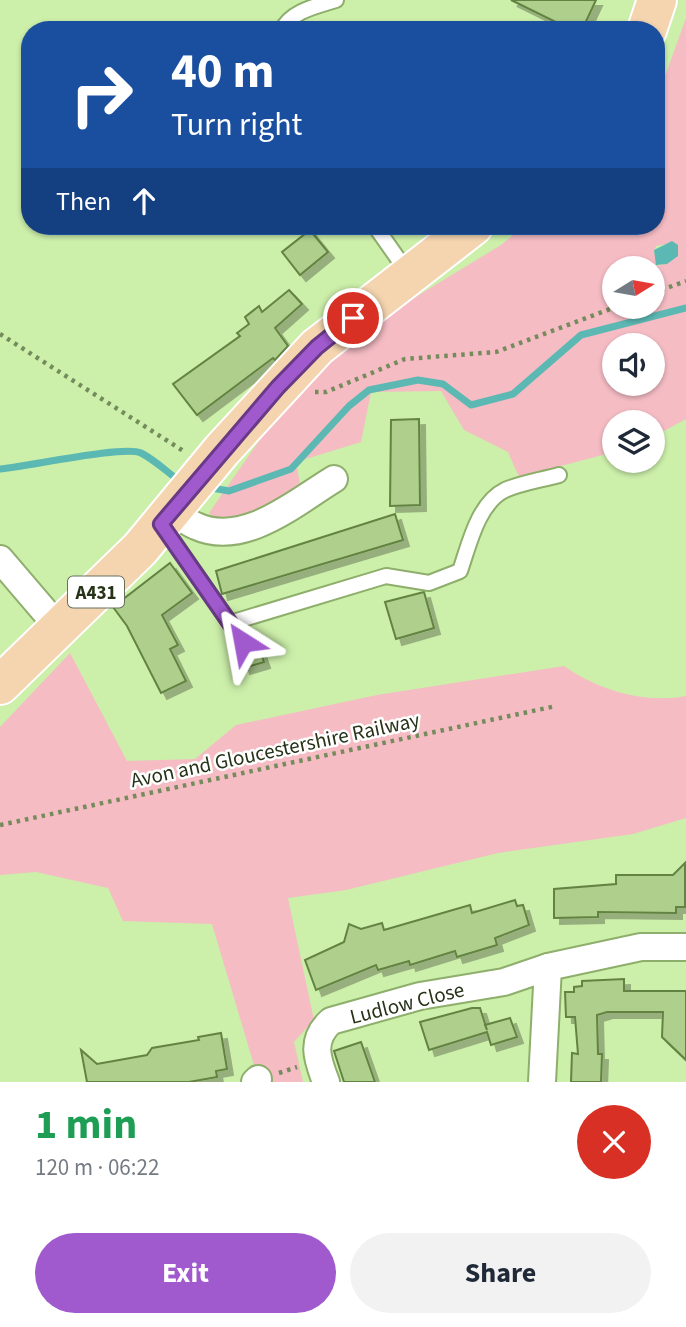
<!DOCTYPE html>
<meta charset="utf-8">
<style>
body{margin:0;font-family:"Source Sans 3",sans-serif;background:#f2f2f3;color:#1f2937;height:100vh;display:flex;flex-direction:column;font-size:26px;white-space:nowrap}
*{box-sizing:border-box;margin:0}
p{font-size:23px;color:#747a83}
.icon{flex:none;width:38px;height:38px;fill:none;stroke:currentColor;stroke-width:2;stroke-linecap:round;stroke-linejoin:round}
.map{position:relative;height:1082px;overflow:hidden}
.drawer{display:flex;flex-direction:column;background:#fff;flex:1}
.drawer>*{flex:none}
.top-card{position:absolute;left:21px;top:21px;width:644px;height:214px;border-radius:28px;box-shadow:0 2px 5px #0004;background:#1a4fa0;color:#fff;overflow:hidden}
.needle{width:46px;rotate:79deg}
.fabs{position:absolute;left:602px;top:256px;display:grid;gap:14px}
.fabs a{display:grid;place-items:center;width:63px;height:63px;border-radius:50%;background:#fff;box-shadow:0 2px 5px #0004;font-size:35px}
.pin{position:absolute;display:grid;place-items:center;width:60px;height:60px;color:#fff;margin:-30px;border:4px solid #fff;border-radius:50%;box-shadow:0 2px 7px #0007}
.me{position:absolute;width:77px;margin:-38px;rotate:326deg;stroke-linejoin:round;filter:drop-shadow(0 0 5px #0008)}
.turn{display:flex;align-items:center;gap:24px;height:147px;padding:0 35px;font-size:32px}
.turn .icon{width:91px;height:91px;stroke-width:2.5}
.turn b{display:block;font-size:49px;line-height:60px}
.then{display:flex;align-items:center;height:66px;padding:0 35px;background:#0003;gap:14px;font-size:26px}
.round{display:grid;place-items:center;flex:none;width:74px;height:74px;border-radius:37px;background:#f2f2f3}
.head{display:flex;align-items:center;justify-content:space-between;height:119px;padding:0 35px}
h1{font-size:42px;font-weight:700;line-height:52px;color:#1e9e55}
.primary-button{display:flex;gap:14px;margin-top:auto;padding:14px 35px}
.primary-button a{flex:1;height:80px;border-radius:42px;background:#a05ace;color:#fff;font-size:28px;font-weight:700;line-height:80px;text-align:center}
.primary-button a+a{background:#f2f2f3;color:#1f2937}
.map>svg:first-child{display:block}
.green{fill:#f5bcc4;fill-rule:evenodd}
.water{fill:#5cb8b2}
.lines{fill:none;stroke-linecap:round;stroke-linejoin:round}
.stream{stroke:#5cb8b2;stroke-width:7}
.building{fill:#aed08c;stroke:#648342;stroke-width:2;filter:url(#shadow)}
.service-casing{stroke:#8eae6c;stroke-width:18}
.minor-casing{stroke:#8eae6c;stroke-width:30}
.primary-casing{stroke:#fff;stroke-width:42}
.path{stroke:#748b5c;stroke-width:4.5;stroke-dasharray:3.5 5;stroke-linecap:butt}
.service{stroke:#fff;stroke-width:14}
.minor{stroke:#fff;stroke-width:26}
.primary{stroke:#f5d5b0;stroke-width:38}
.route-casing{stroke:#683a86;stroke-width:18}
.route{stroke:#a05ace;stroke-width:12}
.labels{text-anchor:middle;stroke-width:5;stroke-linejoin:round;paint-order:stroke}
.shield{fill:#fff;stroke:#67705d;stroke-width:2}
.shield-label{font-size:19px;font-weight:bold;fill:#263318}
.street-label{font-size:21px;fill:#263318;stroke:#fff}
</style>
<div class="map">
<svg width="686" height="1082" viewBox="0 0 686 1082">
<defs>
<filter id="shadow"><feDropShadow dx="6" dy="6" stdDeviation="0" flood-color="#0004"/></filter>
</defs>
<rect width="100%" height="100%" fill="#ccefaa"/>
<g class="green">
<path d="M 686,18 L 686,419 L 653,437 L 653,422 L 614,422 L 614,452 L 519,477 L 508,452 L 464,430 L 441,391 L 371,392 L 361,442 L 296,462 L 302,495 L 223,527 L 209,513 L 268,428 L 353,335 L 501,245 L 524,226 L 656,226 L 656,101 ZM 667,244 L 670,262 L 658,266 L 654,251 L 656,246 ZM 614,268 L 653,268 L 653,306 L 614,306 ZM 614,345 L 653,345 L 653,383 L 614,383 Z"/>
<path d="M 70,653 L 127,761 L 195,759 L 236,725 L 377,695 L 564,666 C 598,690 645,704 686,696 L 686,818 L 633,834 L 498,853 L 346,890 L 288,898 L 314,1020 L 294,1042 L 303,1082 L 259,1082 L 212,924 L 123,921 L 108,888 L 36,872 L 0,875 L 0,727 Z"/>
</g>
<path class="water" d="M 672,241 L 678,245 L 678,256 L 667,264 L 656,265 L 654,250 Z"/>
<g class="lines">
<g class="stream">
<path d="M 0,469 C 26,467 124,445 141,453 C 155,460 168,473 181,482"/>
<path d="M 206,487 L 229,491 L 291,469 L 349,406 L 369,390 L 418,380 L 443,384 L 471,405 L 513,394 L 581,335 L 686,308"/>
</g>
</g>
<g class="building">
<path d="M 511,0 L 596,0 L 582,30 L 572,30 Z"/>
<path d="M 310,230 L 328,252 L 300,275 L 282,252 Z"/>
<path d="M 289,290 L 302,304 L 275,328 L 288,346 L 275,360 L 273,358 L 197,415 L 173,384 L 240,336 L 237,333 L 249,324 L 245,317 L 259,306 L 262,312 Z"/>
<path d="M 419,419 L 420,505 L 390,506 L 391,420 Z"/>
<path d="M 395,514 L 403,540 L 222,594 L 216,571 Z"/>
<path d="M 170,563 L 192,593 L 162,615 L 178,645 L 170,649 L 186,681 L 161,693 L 127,626 L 113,607 Z"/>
<path d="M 424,592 L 434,628 L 396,639 L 385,602 Z"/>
<path d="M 257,641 L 264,662 L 244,668 L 238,650 L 248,650 Z"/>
<path d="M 685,863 L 685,907 L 676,907 L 676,913 L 598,912 L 598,917 L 554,918 L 554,889 L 616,884 L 616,875 L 673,875 Z"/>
<path d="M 515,900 L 517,906 L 523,905 L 529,925 L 495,938 L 497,945 L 457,957 L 455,951 L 410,965 L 409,961 L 378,970 L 376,965 L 316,990 L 305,960 L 344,942 L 349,924 L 361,929 L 382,923 L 384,930 L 470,905 L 472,913 Z"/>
<path d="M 624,979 L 624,991 L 686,991 L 686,1060 L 662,1037 L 663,1012 L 607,1012 L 597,1015 L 598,1054 L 602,1054 L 601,1082 L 571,1082 L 572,1053 L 578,1054 L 575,1017 L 566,1017 L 565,992 L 574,992 L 574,987 L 582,986 L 582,981 Z"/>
<path d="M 472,1008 L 480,1008 L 487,1030 L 485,1025 L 510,1018 L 517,1037 L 491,1045 L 487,1032 L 429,1050 L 420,1022 Z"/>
<path d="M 221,1033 L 227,1069 L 216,1071 L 217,1077 L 189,1082 L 87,1082 L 81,1050 L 97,1064 L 147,1055 L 152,1048 L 199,1040 L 198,1037 Z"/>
<path d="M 361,1042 L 375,1082 L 344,1082 L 334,1051 Z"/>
</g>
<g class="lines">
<g class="service-casing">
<g id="service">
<path d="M 282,30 C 291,11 317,6 336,0"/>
<path d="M 375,226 L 408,273"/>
<path d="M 162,525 L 243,642"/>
<path d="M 230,623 L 386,576 L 429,583 L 460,571 C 469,545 478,503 505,490 C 521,483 541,480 559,475"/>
</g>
</g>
<g class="minor-casing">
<g id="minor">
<path d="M 173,511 C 180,516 188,523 196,526 C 244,548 296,502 334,479"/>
<path d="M 0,559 L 59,628"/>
<path d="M 255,1082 L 258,1079"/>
<path d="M 326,1082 C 317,1059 310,1040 331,1021 L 420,996 L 504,982 L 548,967"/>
<path d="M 542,1082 L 548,967 L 641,947 L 686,947"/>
</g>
</g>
<g class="primary-casing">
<g id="primary">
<path d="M 647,30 L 657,0"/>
<path d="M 0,685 L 140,549 L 222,450 L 317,347 L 473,226"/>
</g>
</g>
<g class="path">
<path d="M 653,293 L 686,281"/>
<path d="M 0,334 L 185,452"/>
<path d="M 315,392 L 326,392 L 405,359 L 496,352 L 618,306"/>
<path d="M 0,825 L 556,706"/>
<path d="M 279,1073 L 297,1067"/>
</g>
<use href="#service" class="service"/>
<use href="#minor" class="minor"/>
<use href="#primary" class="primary"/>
</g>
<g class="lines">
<g class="route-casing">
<path id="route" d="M 243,642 L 161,524 L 278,387 L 317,347 L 353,318"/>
</g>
<use href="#route" class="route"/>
</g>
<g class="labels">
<rect class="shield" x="68" y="576.5" width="56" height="31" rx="5"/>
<g class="shield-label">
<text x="96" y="599">A431</text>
</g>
<g class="street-label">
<text transform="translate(275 750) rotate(-12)" y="7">Avon and Gloucestershire Railway</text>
<text transform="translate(407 1003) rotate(-14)" y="7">Ludlow Close</text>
</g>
</g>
</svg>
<div class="fabs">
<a><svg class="needle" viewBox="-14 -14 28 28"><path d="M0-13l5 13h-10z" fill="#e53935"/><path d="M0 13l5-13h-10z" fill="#747a83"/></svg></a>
<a><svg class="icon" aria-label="sound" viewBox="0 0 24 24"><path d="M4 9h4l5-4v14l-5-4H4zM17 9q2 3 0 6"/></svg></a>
<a><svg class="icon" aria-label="layers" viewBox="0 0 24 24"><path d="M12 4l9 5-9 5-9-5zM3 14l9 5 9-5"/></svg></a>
</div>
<div class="pin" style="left:353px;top:318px;background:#d93025"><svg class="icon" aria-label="arrive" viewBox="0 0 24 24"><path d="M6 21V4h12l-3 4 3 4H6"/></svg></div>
<svg class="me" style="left:243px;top:642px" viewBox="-20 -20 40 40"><path d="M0-17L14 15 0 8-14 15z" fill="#a05ace" stroke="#fff" stroke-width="4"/></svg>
<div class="top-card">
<div class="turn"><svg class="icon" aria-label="right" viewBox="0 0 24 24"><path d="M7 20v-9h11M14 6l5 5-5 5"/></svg><div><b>40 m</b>Turn right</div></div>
<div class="then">Then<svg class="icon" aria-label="ahead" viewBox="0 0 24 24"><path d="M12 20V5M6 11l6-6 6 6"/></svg></div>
</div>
</div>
<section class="drawer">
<div class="head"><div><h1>1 min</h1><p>120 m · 06:22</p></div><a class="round" style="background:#d93025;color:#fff"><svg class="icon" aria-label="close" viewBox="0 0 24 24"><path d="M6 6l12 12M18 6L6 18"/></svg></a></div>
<div class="primary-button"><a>Exit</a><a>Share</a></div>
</section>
